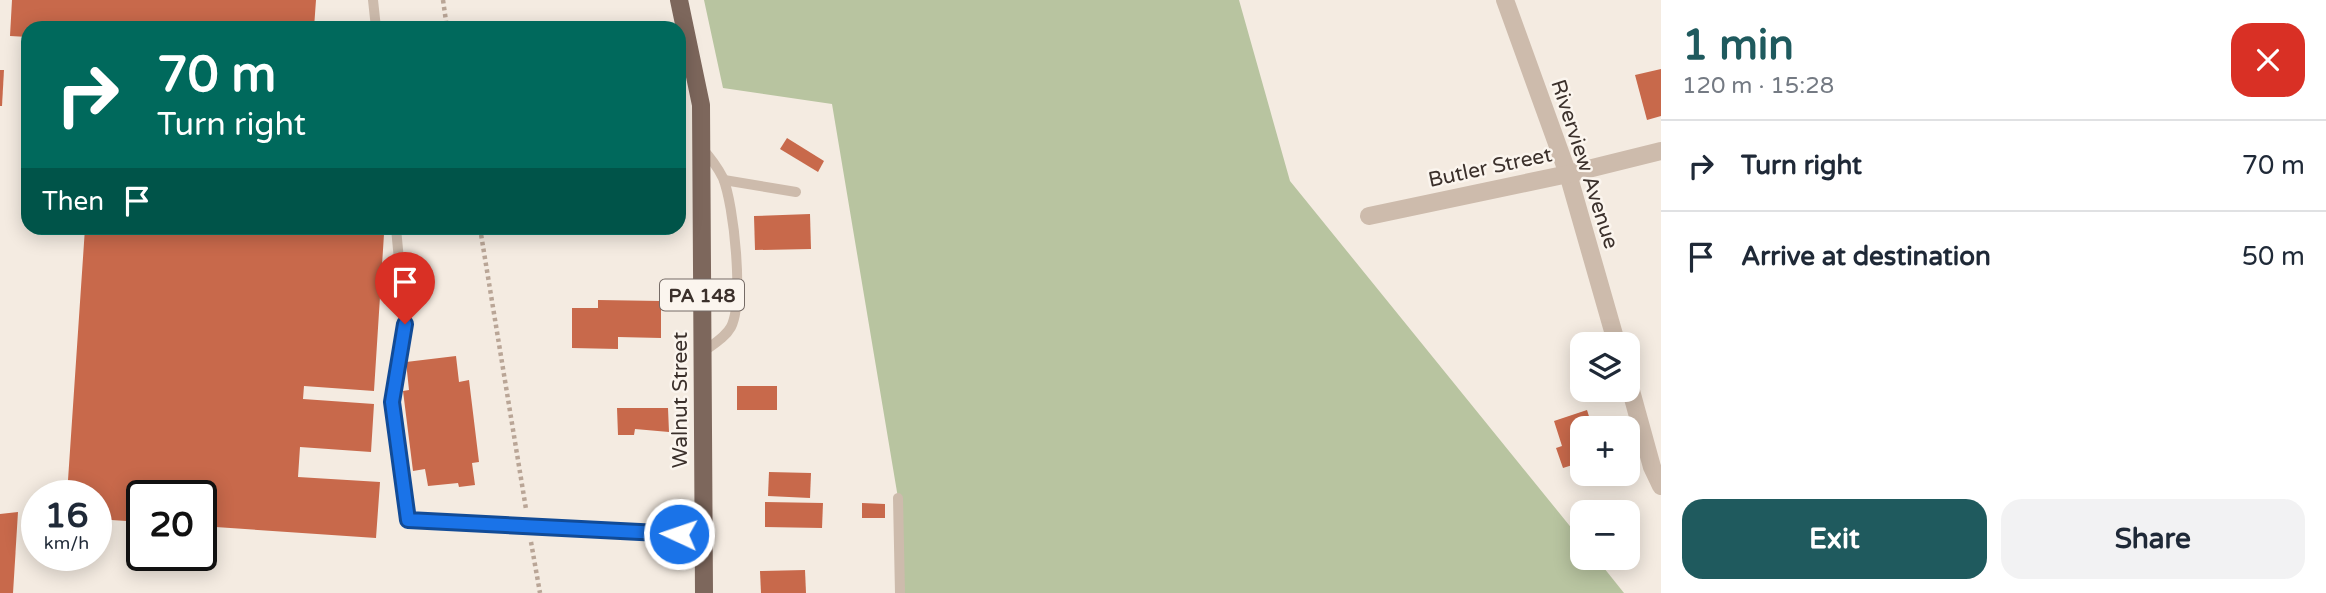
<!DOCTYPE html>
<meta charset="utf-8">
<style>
body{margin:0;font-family:"Varela Round",sans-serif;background:#f2f2f3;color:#1f2937;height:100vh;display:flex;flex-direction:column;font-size:26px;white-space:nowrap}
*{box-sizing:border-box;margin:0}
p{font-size:23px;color:#747a83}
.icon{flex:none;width:38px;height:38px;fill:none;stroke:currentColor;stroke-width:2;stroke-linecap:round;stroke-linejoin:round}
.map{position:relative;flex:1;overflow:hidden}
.drawer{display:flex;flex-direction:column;background:#fff;width:665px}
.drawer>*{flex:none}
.hud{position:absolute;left:21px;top:21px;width:665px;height:214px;border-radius:21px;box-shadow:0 4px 18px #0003;background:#00695c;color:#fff;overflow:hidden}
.tools{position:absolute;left:1570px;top:332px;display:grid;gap:14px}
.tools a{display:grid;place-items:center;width:70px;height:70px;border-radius:14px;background:#fff;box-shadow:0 4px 18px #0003;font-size:35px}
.speed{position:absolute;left:21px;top:480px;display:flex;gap:14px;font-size:35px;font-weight:700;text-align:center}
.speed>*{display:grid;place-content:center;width:91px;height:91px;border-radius:50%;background:#fff;box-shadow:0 4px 18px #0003;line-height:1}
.speed small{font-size:18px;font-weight:400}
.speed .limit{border:4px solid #111;border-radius:10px;background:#fff;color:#111}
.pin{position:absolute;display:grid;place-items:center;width:60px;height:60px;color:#fff;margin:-72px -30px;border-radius:50% 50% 50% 0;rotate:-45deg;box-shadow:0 0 7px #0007}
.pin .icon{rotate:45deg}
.me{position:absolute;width:77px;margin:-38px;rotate:273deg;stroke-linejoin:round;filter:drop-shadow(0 0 5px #0008)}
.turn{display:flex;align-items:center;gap:24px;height:147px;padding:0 21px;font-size:32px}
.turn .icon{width:91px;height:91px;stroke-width:2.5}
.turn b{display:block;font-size:49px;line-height:60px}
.then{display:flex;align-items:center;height:66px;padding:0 21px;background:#0003;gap:14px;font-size:26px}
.round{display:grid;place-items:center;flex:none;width:74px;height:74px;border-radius:21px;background:#f2f2f3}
.overview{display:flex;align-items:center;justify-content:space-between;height:119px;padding:0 21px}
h1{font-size:42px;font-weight:700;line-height:52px;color:#1f5a5e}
.action{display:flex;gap:14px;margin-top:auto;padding:14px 21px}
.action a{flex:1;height:80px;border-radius:21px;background:#1f5a5e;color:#fff;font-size:28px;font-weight:700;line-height:80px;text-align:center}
.action a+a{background:#f2f2f3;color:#1f2937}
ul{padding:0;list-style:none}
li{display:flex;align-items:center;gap:21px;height:91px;padding:0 21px;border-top:2px solid #e0e1e3}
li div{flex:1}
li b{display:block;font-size:26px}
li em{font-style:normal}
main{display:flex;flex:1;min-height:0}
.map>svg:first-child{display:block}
.green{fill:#b8c4a0}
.building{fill:#c8694b}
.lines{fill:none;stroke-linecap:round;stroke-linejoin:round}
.path{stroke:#b9a596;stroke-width:4.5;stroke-dasharray:3.5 3.5;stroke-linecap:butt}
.service{stroke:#cdbbac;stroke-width:10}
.minor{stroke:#cdbbac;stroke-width:18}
.primary{stroke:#7d675c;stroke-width:18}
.route-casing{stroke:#114b97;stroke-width:18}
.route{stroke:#1a73e8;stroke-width:12}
.labels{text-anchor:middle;stroke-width:5;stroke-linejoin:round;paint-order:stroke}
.shield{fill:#fbf5ee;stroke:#756b66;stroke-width:2}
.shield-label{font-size:19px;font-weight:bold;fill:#3b302b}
.street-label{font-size:21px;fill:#3b302b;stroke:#fbf5ee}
</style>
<main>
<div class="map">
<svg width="1661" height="593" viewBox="0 0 1661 593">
<rect width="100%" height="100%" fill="#f4ebe1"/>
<path class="green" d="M 704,0 L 1239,0 L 1290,181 L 1582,541 L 1582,558 L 1596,558 L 1624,593 L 899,593 L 898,498 L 832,104 L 723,88 Z"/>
<g class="building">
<path d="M 12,0 L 316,0 L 314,28 L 28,28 L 28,37 L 10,36 Z"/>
<path d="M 1661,69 L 1661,116 L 1647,120 L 1635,75 Z"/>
<path d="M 0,70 L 4,70 L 2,106 L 0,106 Z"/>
<path d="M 787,138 L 824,161 L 818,172 L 780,149 Z"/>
<path d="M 810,214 L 811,249 L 755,250 L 754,216 Z"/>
<path d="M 85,228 L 313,228 L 313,229 L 384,234 L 374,391 L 304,386 L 303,399 L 374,404 L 371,452 L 300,447 L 298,477 L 380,482 L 376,538 L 201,526 L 201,495 L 142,495 L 142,522 L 96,519 L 96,495 L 67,495 Z"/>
<path d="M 602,228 L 643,228 L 643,234 L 602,235 Z"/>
<path d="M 598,300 L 661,301 L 661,338 L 618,337 L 618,349 L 572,348 L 572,308 L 598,308 Z"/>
<path d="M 456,356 L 459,382 L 469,380 L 479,462 L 472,463 L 475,485 L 459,487 L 458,483 L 428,486 L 425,469 L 413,471 L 403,391 L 409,390 L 406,362 Z"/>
<rect x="737" y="386" width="40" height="24"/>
<path d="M 617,408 L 668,408 L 669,432 L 635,429 L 634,435 L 618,435 Z"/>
<path d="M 1587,410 L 1593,429 L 1582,429 L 1582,462 L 1563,468 L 1556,448 L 1562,446 L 1554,421 Z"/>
<path d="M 769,472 L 811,473 L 810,498 L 768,496 Z"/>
<path d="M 765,502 L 823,503 L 822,528 L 765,527 Z"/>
<path d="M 862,503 L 885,504 L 885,518 L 862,518 Z"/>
<path d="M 18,512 L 13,593 L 0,593 L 0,514 Z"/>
<path d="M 805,570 L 806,593 L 761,593 L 760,571 Z"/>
</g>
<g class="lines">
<g class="path">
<path d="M 443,0 L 447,28"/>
<path d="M 480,228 L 526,509"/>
<path d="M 531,542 L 540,593"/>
</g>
<g class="service">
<path d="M 373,0 L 376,28"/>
<path d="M 701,147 C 710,157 717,166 723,178 C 734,205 744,301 731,327 C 725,338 712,345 703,352"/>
<path d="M 724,180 L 796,192"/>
<path d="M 396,228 L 405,324 L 392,402 L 408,520 L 704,536"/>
<path d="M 898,498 L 900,593"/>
</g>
<g class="minor">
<path d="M 1505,0 L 1568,174 L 1617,345"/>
<path d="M 1369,216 L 1568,174 L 1661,151"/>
<path d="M 1628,380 L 1652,467 L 1661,486"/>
</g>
<path class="primary" d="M 679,0 L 701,105 L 704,593"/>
</g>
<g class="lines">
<g class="route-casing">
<path id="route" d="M 405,324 L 392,402 L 408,520 L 679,534"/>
</g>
<use href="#route" class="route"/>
</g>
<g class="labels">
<rect class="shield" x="660" y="279.5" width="84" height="31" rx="5"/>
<g class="shield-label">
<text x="702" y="302">PA 148</text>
</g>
<g class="street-label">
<text transform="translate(1585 164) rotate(72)" y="7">Riverview Avenue</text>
<text transform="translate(1490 167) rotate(-12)" y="7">Butler Street</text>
<text transform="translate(680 400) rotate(-90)" y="7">Walnut Street</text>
</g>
</g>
</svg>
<div class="tools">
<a><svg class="icon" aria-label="layers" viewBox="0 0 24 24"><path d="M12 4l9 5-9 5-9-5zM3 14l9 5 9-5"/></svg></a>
<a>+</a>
<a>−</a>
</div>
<div class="speed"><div>16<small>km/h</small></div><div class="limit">20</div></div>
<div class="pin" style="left:405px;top:324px;background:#d93025"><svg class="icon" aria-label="arrive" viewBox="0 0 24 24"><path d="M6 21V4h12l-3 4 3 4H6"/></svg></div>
<svg class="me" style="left:679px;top:534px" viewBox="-20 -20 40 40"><circle r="17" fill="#1a73e8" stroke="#fff" stroke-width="3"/><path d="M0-11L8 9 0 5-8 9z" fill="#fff"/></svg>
<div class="hud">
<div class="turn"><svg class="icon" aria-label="right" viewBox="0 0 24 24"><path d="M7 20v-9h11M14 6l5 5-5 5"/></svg><div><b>70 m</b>Turn right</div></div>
<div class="then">Then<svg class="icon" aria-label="arrive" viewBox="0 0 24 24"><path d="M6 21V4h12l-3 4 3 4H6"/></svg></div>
</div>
</div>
<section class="drawer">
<div class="overview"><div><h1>1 min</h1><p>120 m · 15:28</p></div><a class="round" style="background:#d93025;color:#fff"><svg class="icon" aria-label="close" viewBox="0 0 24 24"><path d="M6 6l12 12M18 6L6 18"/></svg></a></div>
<ul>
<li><svg class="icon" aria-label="right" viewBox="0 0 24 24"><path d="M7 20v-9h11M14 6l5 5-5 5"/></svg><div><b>Turn right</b></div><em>70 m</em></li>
<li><svg class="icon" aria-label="arrive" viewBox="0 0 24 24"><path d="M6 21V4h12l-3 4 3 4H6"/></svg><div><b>Arrive at destination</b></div><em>50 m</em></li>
</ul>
<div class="action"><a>Exit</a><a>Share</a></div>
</section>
</main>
